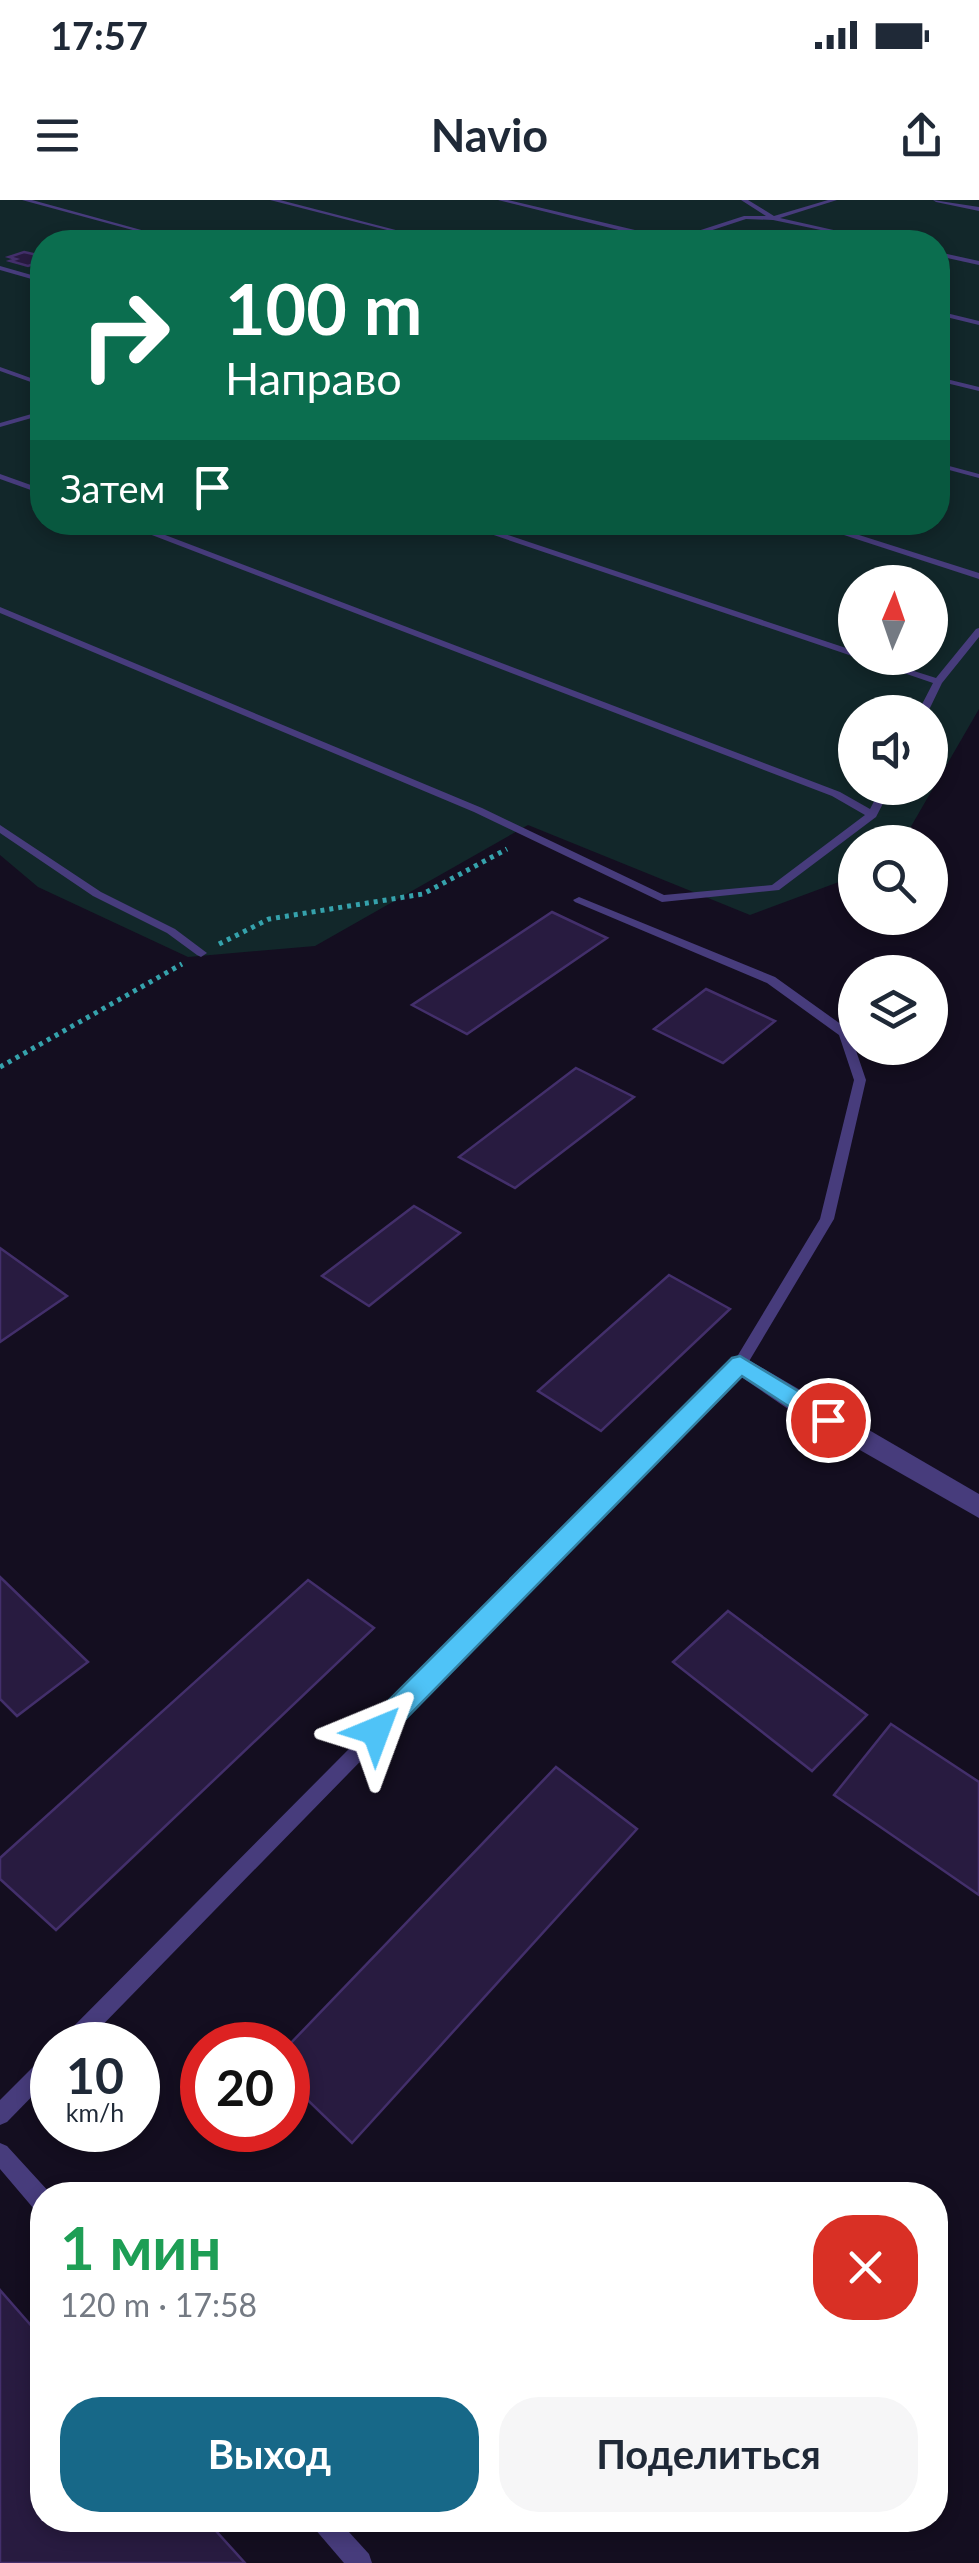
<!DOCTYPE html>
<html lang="ru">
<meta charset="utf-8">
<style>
body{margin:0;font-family:Lato,sans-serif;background:#f6f6f7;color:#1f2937;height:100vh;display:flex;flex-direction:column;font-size:38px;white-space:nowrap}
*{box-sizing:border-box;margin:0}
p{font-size:32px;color:#747a83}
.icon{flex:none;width:55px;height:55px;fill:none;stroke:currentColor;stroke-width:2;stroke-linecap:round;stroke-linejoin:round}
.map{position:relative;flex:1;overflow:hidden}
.details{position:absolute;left:30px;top:1982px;width:918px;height:350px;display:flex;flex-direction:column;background:#fff;border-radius:40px;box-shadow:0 5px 15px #0003}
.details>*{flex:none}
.top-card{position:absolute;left:30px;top:30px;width:920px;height:305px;border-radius:40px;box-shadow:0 5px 15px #0003;background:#0b6e4f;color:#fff;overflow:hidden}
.needle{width:65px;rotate:2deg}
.fabs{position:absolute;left:838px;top:365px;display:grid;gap:20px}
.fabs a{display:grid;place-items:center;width:110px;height:110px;border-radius:50%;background:#fff;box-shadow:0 5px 15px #0003;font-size:50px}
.speed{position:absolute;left:30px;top:1822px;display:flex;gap:20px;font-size:50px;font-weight:700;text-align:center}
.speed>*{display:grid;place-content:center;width:130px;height:130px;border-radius:50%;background:#fff;box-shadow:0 5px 15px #0003;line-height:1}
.speed small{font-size:25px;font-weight:400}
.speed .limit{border:15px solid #d22;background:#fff;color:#111}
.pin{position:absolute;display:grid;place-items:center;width:85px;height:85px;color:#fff;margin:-42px;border:5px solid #fff;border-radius:50%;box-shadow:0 2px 10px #0007}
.me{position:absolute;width:110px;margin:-55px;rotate:44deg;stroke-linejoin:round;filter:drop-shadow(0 0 8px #0008)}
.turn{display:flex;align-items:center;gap:35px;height:210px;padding:0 30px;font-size:45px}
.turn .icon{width:130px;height:130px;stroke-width:2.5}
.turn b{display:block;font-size:70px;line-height:85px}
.then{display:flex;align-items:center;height:95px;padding:0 30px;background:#0003;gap:20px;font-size:38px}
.round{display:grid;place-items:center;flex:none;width:105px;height:105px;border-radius:40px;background:#f6f6f7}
.summary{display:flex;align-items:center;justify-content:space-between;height:170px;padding:0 30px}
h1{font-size:60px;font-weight:700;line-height:75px;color:#1e9e55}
.button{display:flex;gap:20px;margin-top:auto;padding:20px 30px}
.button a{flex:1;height:115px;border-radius:40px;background:#176888;color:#fff;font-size:40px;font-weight:700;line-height:115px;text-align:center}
.button a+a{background:#f6f6f7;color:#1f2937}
.status{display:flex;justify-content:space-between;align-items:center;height:70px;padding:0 50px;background:#fff;direction:ltr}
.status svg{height:28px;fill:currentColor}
header{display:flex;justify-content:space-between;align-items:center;height:130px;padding:0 30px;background:#fff;font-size:45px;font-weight:700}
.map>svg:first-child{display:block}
.green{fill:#12272a;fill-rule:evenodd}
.building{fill:#281b40;stroke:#432f6b;stroke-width:2.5}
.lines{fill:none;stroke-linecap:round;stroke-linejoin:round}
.path{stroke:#35a2ac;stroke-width:5;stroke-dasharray:4 5;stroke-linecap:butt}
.service{fill:#473c7c;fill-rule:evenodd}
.minor{fill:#473c7c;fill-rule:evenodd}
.route{fill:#4fc3f7;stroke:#337fa1;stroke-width:2.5}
</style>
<div class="status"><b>17:57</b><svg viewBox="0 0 49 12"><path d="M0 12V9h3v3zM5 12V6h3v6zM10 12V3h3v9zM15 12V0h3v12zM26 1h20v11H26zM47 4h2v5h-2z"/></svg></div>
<header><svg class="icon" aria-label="menu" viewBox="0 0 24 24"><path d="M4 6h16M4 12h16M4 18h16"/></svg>Navio<svg class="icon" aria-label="share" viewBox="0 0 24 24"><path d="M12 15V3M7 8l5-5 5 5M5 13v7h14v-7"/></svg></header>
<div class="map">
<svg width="979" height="2363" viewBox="0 0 979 2363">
<rect width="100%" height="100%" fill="#140e20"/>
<path class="green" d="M 0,0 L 979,0 L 979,509 L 902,642 L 855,642 L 855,676 L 750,715 L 528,625 L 315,746 L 188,757 L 38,687 L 0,655 ZM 42,42 L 938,42 L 938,322 L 42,322 ZM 855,382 L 930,382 L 930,458 L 855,458 ZM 855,512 L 930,512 L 930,588 L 855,588 Z"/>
<g class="building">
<path d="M 24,52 L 42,56 L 42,61 L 28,66 L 10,61 L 16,59 L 9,57 Z"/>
<path d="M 552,712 L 607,738 L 467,834 L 412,805 Z"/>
<path d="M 706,789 L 775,821 L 723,863 L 654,829 Z"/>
<path d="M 576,868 L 634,897 L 515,988 L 459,957 Z"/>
<path d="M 414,1006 L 460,1033 L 369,1106 L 322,1076 Z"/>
<path d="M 0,1048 L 67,1096 L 0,1142 Z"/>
<path d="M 669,1075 L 730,1109 L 601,1231 L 538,1191 Z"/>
<path d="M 0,1377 L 88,1462 L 17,1516 L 0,1499 Z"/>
<path d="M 308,1380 L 374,1428 L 56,1730 L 0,1679 L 0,1658 Z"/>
<path d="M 728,1411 L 867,1515 L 812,1571 L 673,1462 Z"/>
<path d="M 891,1524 L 979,1582 L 979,1695 L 834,1595 Z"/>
<path d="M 556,1567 L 637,1629 L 352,1943 L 288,1881 L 288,1846 Z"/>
<path d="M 0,2090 L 42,2138 L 42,2320 L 206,2320 L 245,2363 L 0,2363 Z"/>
</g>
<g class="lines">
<g class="path">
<path d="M 219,744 L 269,719 L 423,694 L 507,649"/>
<path d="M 0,867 L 182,764"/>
</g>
<g class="service">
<path d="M 22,0 L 32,0 L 185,42 L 177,42 Z"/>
<path d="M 270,0 L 280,0 L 442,42 L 434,42 Z"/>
<path d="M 498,0 L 508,0 L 673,39 L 744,16 L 766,16 L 741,0 L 748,0 L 774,16 L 828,0 L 837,0 L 780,18 L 887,42 L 878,42 L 773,20 L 746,19 L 676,42 L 667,42 Z"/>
<path d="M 933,0 L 979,7 L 979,11 L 936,2 Z"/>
<path d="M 938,52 L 979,61 L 979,65 L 938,56 Z"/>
<path d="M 0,66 L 42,78 L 42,82 L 0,70 Z"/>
<path d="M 938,111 L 979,121 L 979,125 L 938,115 Z"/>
<path d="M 0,167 L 42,182 L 42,186 L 0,171 Z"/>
<path d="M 938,177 L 979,187 L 979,191 L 938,181 Z"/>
<path d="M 42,211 L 42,215 L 0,227 L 0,223 Z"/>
<path d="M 938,263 L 979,274 L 979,278 L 938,267 Z"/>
<path d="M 0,274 L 42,289 L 42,294 L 0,279 Z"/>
<path d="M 118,322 L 131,322 L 840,592 L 870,609 L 881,588 L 891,588 L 876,617 L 779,690 L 662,702 L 474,612 L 0,413 L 0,407 L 482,608 L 664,695 L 772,685 L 865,615 L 832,596 Z"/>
<path d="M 455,322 L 469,322 L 855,451 L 855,457 Z"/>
<path d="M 804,322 L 818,322 L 979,373 L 979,379 Z"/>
<path d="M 979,428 L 979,437 L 942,483 L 928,512 L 918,512 L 933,483 L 860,458 L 873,458 L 936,478 L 976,429 Z"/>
<path d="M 0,625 L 101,692 L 175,729 L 207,753 L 201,757 L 197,755 L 167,733 L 93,696 L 0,633 Z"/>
<path d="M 579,697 L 775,777 L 849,830 L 866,880 L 834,1019 L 745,1168 L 83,1845 L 59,1845 L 62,1838 L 735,1160 L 820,1019 L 854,880 L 839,835 L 767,783 L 575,702 L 573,700 Z"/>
<path d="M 52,1852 L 52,1876 L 7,1922 L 0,1925 L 0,1900 L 45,1855 Z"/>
<path d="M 0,1943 L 7,1946 L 50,1993 L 42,1995 L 42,2011 L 34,2009 L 0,1969 Z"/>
<path d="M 310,2320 L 338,2320 L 369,2354 L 372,2363 L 344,2363 L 314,2328 Z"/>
</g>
<path class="minor" d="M 740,1155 L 979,1294 L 979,1318 L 788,1209 L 731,1170 L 728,1164 L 731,1158 Z"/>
</g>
<path class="route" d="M 740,1156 L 836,1214 L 839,1220 L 836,1226 L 819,1226 L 742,1176 L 385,1540 L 376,1543 L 366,1540 L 362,1531 L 366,1523 L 732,1158 Z"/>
</svg>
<div class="fabs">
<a><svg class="needle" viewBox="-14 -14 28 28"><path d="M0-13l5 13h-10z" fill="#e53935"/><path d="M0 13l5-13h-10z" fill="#747a83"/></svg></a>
<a><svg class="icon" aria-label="sound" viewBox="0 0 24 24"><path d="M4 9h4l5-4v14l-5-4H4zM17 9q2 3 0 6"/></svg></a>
<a><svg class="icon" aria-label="search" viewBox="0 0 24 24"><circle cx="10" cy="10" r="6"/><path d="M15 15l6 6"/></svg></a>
<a><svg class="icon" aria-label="layers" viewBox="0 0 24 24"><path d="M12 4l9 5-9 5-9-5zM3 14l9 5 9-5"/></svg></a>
</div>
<div class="speed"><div>10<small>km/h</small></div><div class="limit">20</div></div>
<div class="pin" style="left:828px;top:1220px;background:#d93025"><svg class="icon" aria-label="arrive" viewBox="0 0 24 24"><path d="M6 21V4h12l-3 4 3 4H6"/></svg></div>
<svg class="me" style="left:376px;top:1531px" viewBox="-20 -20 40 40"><path d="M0-17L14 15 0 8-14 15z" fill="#4fc3f7" stroke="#fff" stroke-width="4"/></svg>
<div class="top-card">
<div class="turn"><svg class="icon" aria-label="right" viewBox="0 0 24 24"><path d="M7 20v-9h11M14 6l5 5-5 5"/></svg><div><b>100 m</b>Направо</div></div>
<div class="then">Затем<svg class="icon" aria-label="arrive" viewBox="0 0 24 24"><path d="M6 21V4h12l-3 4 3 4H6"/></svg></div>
</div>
<section class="details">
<div class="summary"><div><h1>1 мин</h1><p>120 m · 17:58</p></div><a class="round" style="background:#d93025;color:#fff"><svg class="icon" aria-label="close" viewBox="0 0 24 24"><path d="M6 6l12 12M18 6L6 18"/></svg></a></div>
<div class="button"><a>Выход</a><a>Поделиться</a></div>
</section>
</div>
